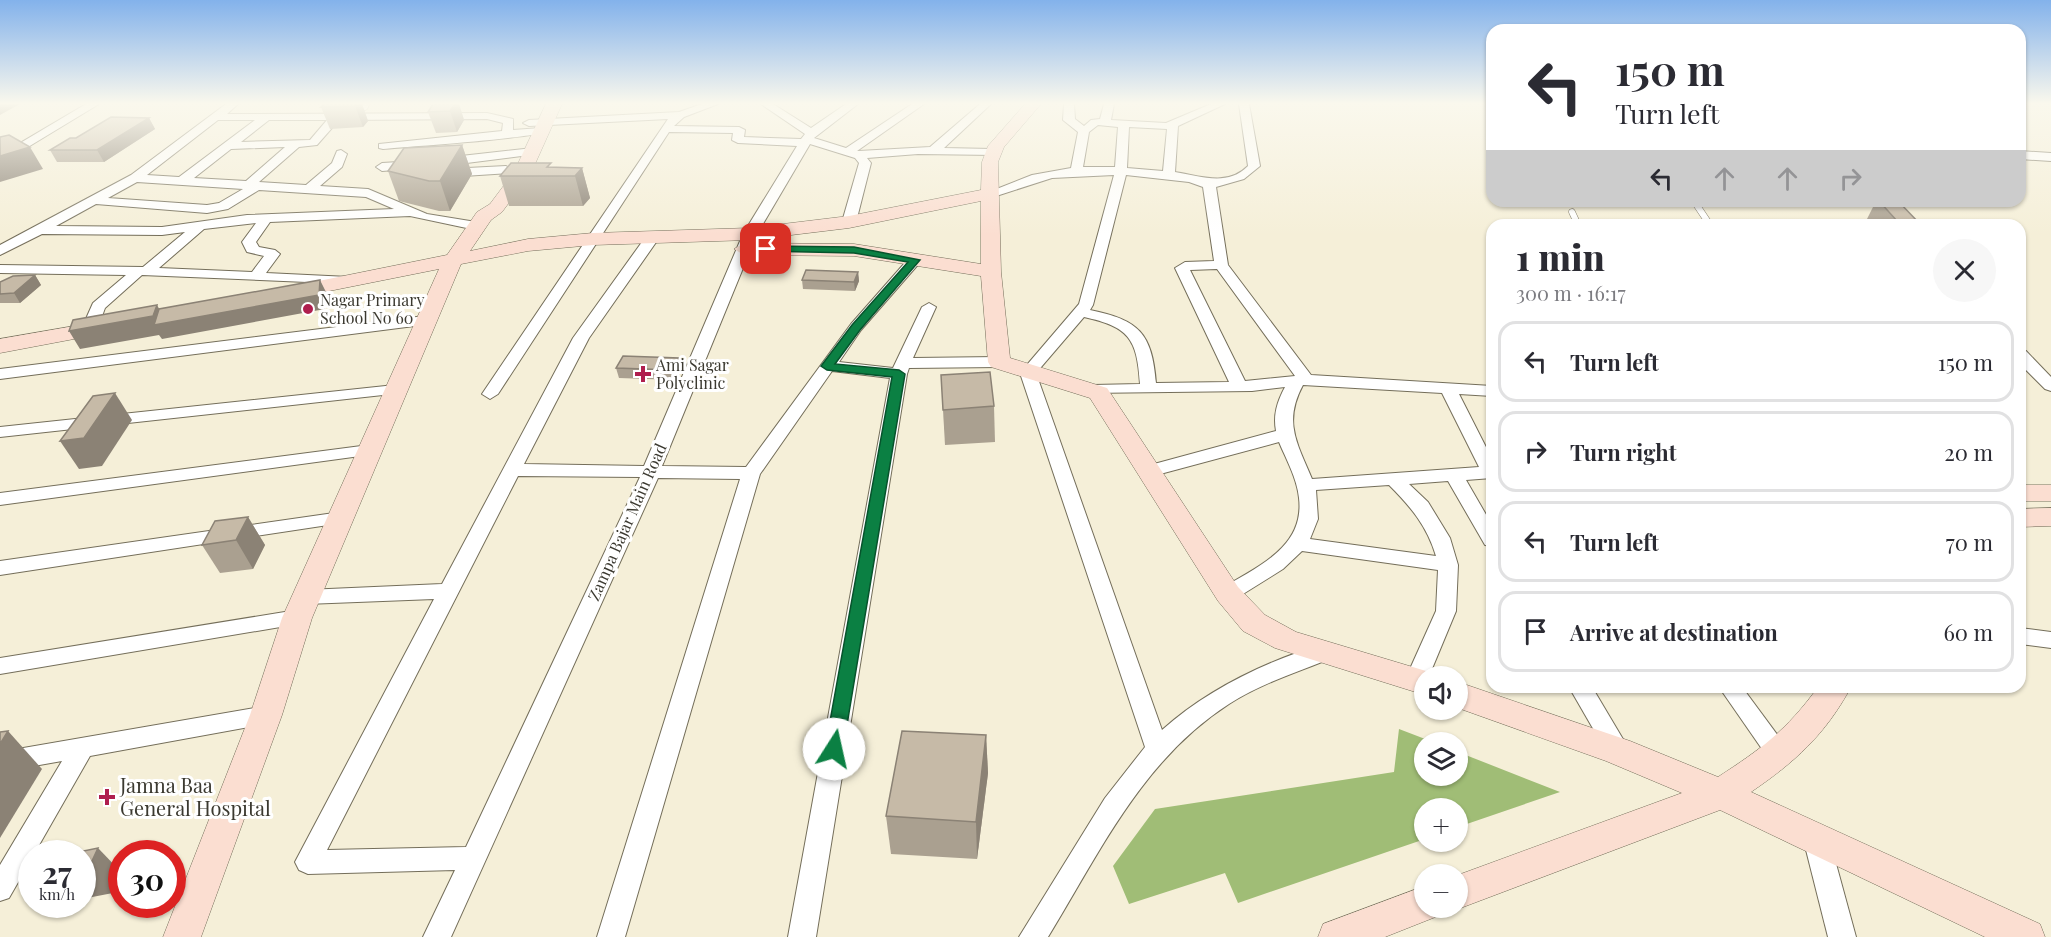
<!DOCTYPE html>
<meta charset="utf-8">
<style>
body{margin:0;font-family:"Playfair Display",serif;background:#f7f7f7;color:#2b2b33;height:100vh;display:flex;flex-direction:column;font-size:22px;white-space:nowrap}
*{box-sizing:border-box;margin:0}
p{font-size:20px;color:#7c7c81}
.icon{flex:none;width:33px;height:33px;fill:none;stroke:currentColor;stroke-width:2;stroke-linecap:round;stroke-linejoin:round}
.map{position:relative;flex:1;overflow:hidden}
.sheet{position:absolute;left:1486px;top:219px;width:540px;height:474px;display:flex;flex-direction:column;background:#fff;border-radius:18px;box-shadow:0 2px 4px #0004}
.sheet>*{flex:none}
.hud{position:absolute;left:1486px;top:24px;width:540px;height:183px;border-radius:18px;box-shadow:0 2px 4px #0004;background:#fff;color:#2b2b33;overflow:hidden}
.fabs{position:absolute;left:1414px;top:666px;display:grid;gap:12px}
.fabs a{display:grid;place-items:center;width:54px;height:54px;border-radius:50%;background:#fff;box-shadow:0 2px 4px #0004;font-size:30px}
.speed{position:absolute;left:18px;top:840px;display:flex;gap:12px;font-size:30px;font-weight:700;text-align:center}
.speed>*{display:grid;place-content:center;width:78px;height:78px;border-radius:50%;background:#fff;box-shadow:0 2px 4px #0004;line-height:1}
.speed small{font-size:15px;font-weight:400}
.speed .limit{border:9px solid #d22;background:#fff;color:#111}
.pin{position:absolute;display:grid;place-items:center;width:51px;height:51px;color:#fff;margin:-26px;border-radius:12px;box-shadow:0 3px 9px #0006}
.me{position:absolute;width:66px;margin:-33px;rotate:10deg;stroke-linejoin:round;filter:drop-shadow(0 0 4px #0008)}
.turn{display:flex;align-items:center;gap:21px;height:126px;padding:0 30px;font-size:27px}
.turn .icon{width:78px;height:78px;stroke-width:2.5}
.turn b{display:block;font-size:42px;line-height:51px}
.lanes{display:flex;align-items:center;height:57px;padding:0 30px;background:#0003;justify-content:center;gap:30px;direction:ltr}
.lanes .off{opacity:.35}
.round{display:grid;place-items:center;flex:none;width:63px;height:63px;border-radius:32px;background:#f7f7f7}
.overview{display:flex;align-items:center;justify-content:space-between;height:102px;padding:0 30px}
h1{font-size:36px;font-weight:800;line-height:45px}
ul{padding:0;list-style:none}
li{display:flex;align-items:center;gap:18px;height:81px;margin:0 12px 9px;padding:0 18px;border:3px solid #e1e1e2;border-radius:18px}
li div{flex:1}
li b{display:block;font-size:22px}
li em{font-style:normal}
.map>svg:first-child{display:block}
.forest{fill:#a0bd76}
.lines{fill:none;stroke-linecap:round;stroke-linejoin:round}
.lane-casing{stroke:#746e5a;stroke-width:7}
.street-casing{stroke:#746e5a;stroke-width:2}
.secondary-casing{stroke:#746e5a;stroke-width:1}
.lane{stroke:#fff;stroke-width:6}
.street{fill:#fff;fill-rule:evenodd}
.secondary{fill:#fbded1;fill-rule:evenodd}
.wall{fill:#aaa090}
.shaded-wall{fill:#8b8275}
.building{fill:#c6baa7;stroke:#8b8275;stroke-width:1.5}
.route{fill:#0b8043;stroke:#07532c;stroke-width:1.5}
.poi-dot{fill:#af1e4e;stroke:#fff;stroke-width:2}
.labels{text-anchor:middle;stroke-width:6;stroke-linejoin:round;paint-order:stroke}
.poi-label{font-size:16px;fill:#3b3930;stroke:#fff;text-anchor:start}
.street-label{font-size:16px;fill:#3b3930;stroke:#fff}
.near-poi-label{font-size:20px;fill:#3b3930;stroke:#fff;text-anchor:start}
</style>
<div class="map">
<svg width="2051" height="937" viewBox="0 0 2051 937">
<rect width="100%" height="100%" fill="#f5efd8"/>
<path class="forest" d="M 1399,729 L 1433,742 L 1425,742 L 1425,776 L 1458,776 L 1458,752 L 1560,792 L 1458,827 L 1458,808 L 1425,808 L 1425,839 L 1238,903 L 1225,873 L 1129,904 L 1113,866 L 1155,809 L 1394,772 Z"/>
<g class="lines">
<g class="lane-casing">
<g id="lane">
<path d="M 365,107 L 366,104"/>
<path d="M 1694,201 L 1710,225"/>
<path d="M 1572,212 L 1578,225"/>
</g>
</g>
<g class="street-casing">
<g id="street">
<path d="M 86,104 L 99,104 L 0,164 L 0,155 Z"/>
<path d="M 226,104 L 238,104 L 227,114 L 487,113 L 513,119 L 513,130 L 541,128 L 547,131 C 538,138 406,147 383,149 L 379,148 L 379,144 L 502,131 L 503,123 L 487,119 L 339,120 L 317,145 L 299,147 L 259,182 L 306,185 L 332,163 L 337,151 L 341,150 L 347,154 L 342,167 L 320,186 L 368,189 L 427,214 L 476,222 L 483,226 L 476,230 L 410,216 L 270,222 L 256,242 L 259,247 L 275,250 L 280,254 L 266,273 L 349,277 L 354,278 L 354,284 L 142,275 L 105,308 L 97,330 L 89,335 L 81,330 L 93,303 L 126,275 L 0,273 L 0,265 L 143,267 L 185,232 L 162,235 L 42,234 L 0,255 L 0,245 L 131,175 ZM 218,120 L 255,120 L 179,177 L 147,175 ZM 269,120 L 327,120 L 310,140 L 241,142 ZM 285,147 L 246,181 L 194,178 L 231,149 ZM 137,182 L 243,189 L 219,203 L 207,205 L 108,198 ZM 259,190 L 366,197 L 394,209 L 247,215 L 162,227 L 56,226 L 96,204 L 207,213 L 228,209 ZM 256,223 L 242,242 L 247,252 L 264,256 L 252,272 L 159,268 L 204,229 Z"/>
<path d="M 702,104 L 718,104 L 684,117 L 674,126 L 739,127 L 745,130 L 744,137 L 801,139 L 805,134 L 761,104 L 773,104 L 811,128 L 846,104 L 858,104 L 814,138 L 846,148 L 912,104 L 924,104 L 857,151 L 859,151 L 930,147 L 980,104 L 991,104 L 944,148 L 992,149 L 996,151 L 996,155 L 918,154 L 867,158 L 871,163 L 856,222 L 849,226 L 842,222 L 859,163 L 855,158 L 810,144 L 757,234 L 662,466 L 746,467 L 851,324 L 910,257 L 920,257 L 922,260 L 861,330 L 839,362 L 893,368 L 922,307 L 929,303 L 936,307 L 913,358 L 999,357 L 1007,362 L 999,367 L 909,368 L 907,374 L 816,937 L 788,937 L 890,378 L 832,371 L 760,474 L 625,937 L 597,937 L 740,479 L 658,478 L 451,937 L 423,937 L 455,870 L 308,874 L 299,870 L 295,862 L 434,599 L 306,604 L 299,602 L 296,597 L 299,592 L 306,590 L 442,584 L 573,338 L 647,235 L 652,234 L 659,238 L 589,338 L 524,464 L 644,466 L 743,234 L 797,146 L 738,143 L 732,140 L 733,133 L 669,132 L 498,394 L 490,399 L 482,394 L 668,119 L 529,126 L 523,123 L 529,120 L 679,112 ZM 518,476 L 640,477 L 466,847 L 327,850 Z"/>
<path d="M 1064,104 L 1074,104 L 1075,119 L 1084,126 L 1091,120 L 1100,119 L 1104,104 L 1114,104 L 1111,120 L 1166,123 L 1211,104 L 1225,104 L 1178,126 L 1175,172 C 1201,176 1227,187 1248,166 L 1239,104 L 1249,104 L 1260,166 L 1244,179 L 1216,187 L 1228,265 L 1311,375 L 1492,386 L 1492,396 L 1459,394 L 1492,459 L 1492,478 L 1466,480 L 1492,525 L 1492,546 L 1485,545 L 1448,481 L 1409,484 L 1428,502 L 1450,538 L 1458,565 L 1456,611 L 1429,676 L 1425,676 L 1425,684 L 1416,689 L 1408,686 L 1405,680 L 1436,611 L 1438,570 L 1302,551 L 1283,569 L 1235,599 L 1228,601 L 1221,599 L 1218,594 L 1221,589 C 1256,567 1305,548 1299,498 C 1297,478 1286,459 1279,442 L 1149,477 L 1140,471 L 1143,467 L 1276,431 C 1273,415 1277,402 1285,387 L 1252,391 L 1087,393 L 1085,390 L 1087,387 L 1093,385 L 1140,384 C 1137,338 1129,327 1084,317 L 1036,373 L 1162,730 C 1208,689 1267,661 1326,643 L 1334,645 L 1337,651 L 1334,657 C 1299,672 1261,683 1229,704 C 1142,760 1100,852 1048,937 L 1019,937 L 1105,798 L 1145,747 L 1020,373 L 1079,304 L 1114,175 L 1052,178 L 990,198 L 984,194 L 1032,175 L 1071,168 L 1078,132 L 1063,120 ZM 1098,125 L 1118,127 L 1115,167 L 1083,167 L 1089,132 ZM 1129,127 L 1167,129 L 1163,171 L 1127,168 ZM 1126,175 L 1189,182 L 1203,187 L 1214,261 L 1185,262 L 1175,268 L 1229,382 L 1156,383 C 1152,333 1139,320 1090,310 L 1093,305 ZM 1217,269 L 1295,376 L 1245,381 L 1190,270 ZM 1303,385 L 1442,393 L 1479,467 L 1312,479 C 1297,443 1283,422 1303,385 ZM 1389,485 C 1411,507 1427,526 1436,556 L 1310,539 L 1318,519 L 1316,490 Z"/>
<path d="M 533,148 L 539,152 L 537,154 L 443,166 L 437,162 L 443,158 Z"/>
<path d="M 2020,151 L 2051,153 L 2051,161 L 2020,159 Z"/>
<path d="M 416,161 L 422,165 L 420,168 L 382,171 L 376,167 L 382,163 Z"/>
<path d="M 506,166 L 512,170 L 510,173 L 448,177 L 442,173 L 448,169 Z"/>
<path d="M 425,316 L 430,318 L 433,321 L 430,324 L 0,379 L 0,369 Z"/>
<path d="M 2020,349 L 2026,351 L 2051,377 L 2051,391 L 2045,389 L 2020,364 Z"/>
<path d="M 395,385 L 403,390 L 401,393 L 0,437 L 0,427 Z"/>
<path d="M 369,445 L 375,446 L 378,450 L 375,454 L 0,505 L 0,493 Z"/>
<path d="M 341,512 L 348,514 L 350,518 L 348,522 L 0,575 L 0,561 Z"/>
<path d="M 297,610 L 304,613 L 307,618 L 304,623 L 0,674 L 0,658 Z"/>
<path d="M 2020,628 L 2051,632 L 2051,648 L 2020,644 Z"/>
<path d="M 1569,687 L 1592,687 L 1630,751 L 1626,758 L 1618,761 L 1610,758 Z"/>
<path d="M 1719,687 L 1742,687 L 1787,748 L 1791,755 L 1787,762 L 1779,765 L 1771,762 Z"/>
<path d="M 266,706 L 274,709 L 277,715 L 274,721 L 266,724 L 90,756 L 34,854 L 32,854 L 32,858 L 9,898 L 0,901 L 0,865 L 62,761 L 0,772 L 0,752 Z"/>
<path d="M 1816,827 L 1825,830 L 1829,838 L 1856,937 L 1828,937 L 1803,838 L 1807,830 Z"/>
</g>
</g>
<g class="secondary-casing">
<g id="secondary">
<path d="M 546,104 L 562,104 L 531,173 L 502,212 L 491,220 L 470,251 L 528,239 L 593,233 L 750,228 L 849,216 L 981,190 L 982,162 L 988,146 L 1025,104 L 1041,104 L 1004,147 L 998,162 L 1001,272 L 1010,358 L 1107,388 L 1238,587 L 1265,615 L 1296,632 L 1436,674 L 1437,676 L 1425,676 L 1425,695 L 1275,648 L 1243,631 L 1218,601 L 1090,398 L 991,367 L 988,362 L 981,276 L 854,256 L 744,255 L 734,249 L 744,243 L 854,244 L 981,264 L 981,201 L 849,228 L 750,240 L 593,245 L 528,251 L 461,264 L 312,618 L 282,715 L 201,937 L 163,937 L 250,715 L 282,618 L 439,269 L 289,299 L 282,297 L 279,293 L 282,289 L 289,287 L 447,255 L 477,212 L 490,204 L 514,172 Z"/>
<path d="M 103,321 L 111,322 L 114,327 L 111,332 L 0,353 L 0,339 Z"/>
<rect x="2020" y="485" width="31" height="16"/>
<path d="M 2051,508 L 2051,526 L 2020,527 L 2020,509 Z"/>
<path d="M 1458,682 L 1630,741 L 1718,777 C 1761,749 1787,730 1818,687 L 1851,687 C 1825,735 1795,762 1751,792 L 2040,924 L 2045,937 L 1985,937 L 1720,810 L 1458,909 L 1454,908 L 1458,908 L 1458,875 L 1682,793 L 1606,761 L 1458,708 Z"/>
<path d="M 1425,886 L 1425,908 L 1442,908 L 1438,916 L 1385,937 L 1318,937 L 1323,924 Z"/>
</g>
</g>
<use href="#lane" class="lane"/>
<use href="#street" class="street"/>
<use href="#secondary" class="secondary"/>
</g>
<g class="wall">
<path d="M 325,104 L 362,104 L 368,121 L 363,127 L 330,129 L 321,107 Z"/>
<path d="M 433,104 L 459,104 L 464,120 L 457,132 L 436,133 L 428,112 Z"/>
<path d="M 149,118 L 155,129 L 104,162 L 57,162 L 50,150 L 76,138 Z"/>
<path d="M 462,145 L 472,174 L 450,211 L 439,211 L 399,201 L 388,171 Z"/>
<path d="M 552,167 L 582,168 L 590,198 L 583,206 L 509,206 L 500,176 Z"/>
<path d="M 1876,201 L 1898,201 L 1919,223 L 1918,225 L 1864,225 Z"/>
<path d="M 858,272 L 859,281 L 855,291 L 803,289 L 802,280 Z"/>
<path d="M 35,275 L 41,285 L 20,303 L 0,303 L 0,282 Z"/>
<path d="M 679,358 L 681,368 L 675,380 L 619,378 L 616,368 Z"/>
<path d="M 941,375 L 994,406 L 995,442 L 945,445 Z"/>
<path d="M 248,517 L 265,545 L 253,569 L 220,573 L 202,545 Z"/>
<path d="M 986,735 L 988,773 L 977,859 L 891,854 L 886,816 Z"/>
</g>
<g class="shaded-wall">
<path d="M 0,104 L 20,104 L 0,115 Z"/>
<path d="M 357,104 L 362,104 L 368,121 L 363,127 L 355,106 Z"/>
<path d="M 454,104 L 459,104 L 464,120 L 457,132 L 450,111 Z"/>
<path d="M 149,118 L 155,129 L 104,162 L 97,150 Z"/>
<path d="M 462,145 L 472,174 L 450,211 L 440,181 Z"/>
<path d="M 30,147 L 43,169 L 0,182 L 0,149 Z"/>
<path d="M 582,168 L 590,198 L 583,206 L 575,176 Z"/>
<path d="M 858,272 L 859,281 L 855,291 L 854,282 Z"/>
<path d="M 35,275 L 41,285 L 20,303 L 14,293 Z"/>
<path d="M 320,280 L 327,294 L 325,309 L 162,339 L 159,335 L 80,349 L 69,331 L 157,305 L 167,323 Z"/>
<path d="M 679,358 L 681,368 L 675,380 L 673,370 Z"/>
<path d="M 115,393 L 132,420 L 102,466 L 79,469 L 60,441 Z"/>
<path d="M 248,517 L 265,545 L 253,569 L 236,540 Z"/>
<path d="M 8,731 L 42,769 L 0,838 L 0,744 Z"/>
<path d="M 986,735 L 988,773 L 977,859 L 976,822 Z"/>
<path d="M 98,848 L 122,873 L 122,882 L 118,892 L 82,899 L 82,865 Z"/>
<path d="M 32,875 L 32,883 L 25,877 Z"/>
</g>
<g class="building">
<path d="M 325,104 L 357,104 L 355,106 L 321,107 Z"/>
<path d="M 433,104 L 454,104 L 450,111 L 428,112 Z"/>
<path d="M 111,117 L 149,118 L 97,150 L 50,150 L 70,138 L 76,138 Z"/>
<path d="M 9,135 L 30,147 L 0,156 L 0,137 Z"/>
<path d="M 462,145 L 440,181 L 429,181 L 388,171 L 404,148 Z"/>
<path d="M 511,163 L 551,163 L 547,167 L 582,168 L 575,176 L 500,176 Z"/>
<path d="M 1879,201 L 1898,201 L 1919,223 L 1898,222 Z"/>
<path d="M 806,270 L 858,272 L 854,282 L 802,280 Z"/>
<path d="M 35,275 L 14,293 L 0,294 L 0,282 L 13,276 Z"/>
<path d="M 320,280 L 319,295 L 154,325 L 159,309 Z"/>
<path d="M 157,305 L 153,316 L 69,331 L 73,320 Z"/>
<path d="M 623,356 L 679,358 L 673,370 L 616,368 Z"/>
<path d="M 990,372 L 994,406 L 943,410 L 941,375 Z"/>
<path d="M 115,393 L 84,438 L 60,441 L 93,396 Z"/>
<path d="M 248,517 L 236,540 L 202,545 L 215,521 Z"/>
<path d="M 8,731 L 0,744 L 0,732 Z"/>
<path d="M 902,731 L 986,735 L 976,822 L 886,816 Z"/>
<path d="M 98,848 L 91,863 L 82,865 L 82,854 L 69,854 Z"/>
<path d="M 32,863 L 32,875 L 25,877 Z"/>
</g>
<linearGradient id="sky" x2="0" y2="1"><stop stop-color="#83b2eb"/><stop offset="0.44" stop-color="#faf8ed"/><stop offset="1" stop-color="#faf8ed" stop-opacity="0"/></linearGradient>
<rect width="2051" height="235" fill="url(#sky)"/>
<path class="route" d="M 766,246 L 854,247 L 920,260 L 860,330 L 835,364 L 899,370 L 905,374 L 843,749 L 841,754 L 834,757 L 828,754 L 825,749 L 892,377 L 827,370 L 821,366 L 852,325 L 908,262 L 854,253 L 762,251 L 762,247 Z"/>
<g class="poi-dot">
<circle cx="308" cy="309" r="6"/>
<path d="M640 365h6v6h6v6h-6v6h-6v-6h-6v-6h6z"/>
<path d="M104 788h6v6h6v6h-6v6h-6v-6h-6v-6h6z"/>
</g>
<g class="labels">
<g class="poi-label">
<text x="320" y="306">Nagar Primary<tspan x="320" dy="18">School No 60</tspan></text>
<text x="656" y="371">Ami Sagar<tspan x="656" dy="18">Polyclinic</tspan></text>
</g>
<g class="street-label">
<text transform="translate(627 522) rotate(-66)" y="6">Zampa Bajar Main Road</text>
</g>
<g class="near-poi-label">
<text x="120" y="793">Jamna Baa<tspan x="120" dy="23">General Hospital</tspan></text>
</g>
</g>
</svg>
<div class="fabs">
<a><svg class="icon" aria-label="sound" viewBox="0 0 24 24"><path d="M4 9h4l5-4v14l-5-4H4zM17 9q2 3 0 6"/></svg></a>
<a><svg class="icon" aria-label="layers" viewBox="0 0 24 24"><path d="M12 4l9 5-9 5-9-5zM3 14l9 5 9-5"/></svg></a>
<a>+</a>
<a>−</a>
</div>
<div class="speed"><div>27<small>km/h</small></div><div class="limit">30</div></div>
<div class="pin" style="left:766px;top:249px;background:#d93025"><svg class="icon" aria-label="arrive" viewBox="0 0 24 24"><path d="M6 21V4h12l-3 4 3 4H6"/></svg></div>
<svg class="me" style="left:834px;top:749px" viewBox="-20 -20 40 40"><circle r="19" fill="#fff"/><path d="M0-13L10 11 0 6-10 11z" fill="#0b8043"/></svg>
<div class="hud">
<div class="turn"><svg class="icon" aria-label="left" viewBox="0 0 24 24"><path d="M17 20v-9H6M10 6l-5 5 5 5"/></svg><div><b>150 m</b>Turn left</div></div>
<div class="lanes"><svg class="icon" aria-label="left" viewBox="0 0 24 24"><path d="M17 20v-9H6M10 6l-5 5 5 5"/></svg><svg class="icon off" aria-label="ahead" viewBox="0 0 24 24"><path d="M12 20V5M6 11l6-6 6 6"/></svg><svg class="icon off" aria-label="ahead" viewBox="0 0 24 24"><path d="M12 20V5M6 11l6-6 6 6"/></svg><svg class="icon off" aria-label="right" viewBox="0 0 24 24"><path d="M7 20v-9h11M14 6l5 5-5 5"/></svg></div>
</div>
<section class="sheet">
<div class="overview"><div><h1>1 min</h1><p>300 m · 16:17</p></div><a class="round"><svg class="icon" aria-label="close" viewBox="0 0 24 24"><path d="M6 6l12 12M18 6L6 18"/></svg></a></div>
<ul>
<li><svg class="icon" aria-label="left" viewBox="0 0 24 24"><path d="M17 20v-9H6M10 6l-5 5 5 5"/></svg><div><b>Turn left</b></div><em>150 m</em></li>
<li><svg class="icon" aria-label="right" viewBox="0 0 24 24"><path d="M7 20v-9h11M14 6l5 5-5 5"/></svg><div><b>Turn right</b></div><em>20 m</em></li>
<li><svg class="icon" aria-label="left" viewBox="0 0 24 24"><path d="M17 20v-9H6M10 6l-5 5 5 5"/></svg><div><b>Turn left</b></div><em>70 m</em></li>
<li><svg class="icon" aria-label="arrive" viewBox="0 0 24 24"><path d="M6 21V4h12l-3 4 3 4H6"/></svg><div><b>Arrive at destination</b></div><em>60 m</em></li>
</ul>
</section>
</div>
